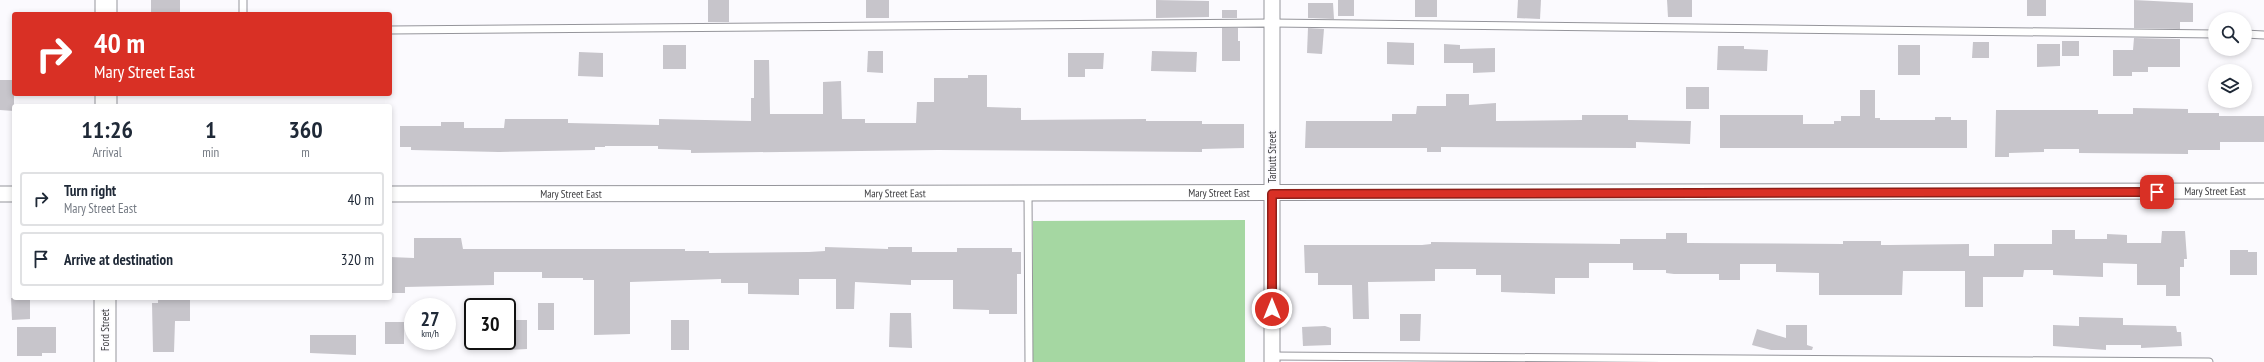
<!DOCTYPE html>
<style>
body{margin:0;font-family:"PT Sans Narrow",sans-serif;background:#f6f6f7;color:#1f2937;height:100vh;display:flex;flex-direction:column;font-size:15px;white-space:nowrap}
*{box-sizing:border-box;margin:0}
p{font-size:13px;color:#747a83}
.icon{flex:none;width:22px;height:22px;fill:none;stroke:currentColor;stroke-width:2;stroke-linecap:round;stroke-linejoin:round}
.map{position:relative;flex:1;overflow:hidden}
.side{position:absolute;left:12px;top:104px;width:380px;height:196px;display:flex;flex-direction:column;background:#fff;border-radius:4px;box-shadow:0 2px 6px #0003}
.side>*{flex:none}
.banner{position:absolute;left:12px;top:12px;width:380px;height:84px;border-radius:4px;box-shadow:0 2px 6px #0003;background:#d93025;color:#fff;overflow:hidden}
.buttons{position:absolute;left:2208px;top:12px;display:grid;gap:8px}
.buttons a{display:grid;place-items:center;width:44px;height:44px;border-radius:50%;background:#fff;box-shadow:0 2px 6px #0003;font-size:20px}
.speed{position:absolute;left:404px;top:298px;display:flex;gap:8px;font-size:20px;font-weight:700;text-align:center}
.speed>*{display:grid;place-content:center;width:52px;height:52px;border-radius:50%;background:#fff;box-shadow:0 2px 6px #0003;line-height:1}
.speed small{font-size:10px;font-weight:400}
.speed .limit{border:2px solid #111;border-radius:6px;background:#fff;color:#111}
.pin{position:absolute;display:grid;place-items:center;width:34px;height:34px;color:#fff;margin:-17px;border-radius:8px;box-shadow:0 2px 6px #0006}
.me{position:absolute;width:44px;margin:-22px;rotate:0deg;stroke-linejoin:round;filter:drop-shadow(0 0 3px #0008)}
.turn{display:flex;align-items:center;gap:14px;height:84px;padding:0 16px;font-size:18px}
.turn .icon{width:52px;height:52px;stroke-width:2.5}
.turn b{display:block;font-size:28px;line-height:34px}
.eta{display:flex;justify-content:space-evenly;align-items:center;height:68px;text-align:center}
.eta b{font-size:24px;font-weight:800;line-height:28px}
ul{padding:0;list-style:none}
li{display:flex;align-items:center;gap:12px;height:54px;margin:0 8px 6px;padding:0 8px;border:2px solid #e0e1e3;border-radius:4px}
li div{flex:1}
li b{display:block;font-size:15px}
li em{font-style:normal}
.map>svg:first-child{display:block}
.green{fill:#a5d7a2}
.building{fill:#c7c5cb}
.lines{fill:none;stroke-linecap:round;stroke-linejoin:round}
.lane-casing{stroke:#95959b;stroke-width:9}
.street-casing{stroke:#95959b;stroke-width:17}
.secondary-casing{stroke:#95959b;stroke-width:23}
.lane{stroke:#fff;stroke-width:7}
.street{stroke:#fff;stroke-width:15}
.secondary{stroke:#fff;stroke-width:21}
.route-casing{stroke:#8d1f18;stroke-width:10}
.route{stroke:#d93025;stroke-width:7}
.labels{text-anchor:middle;stroke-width:3;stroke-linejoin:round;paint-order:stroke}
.street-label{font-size:11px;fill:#3b3b3e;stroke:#fbfafe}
</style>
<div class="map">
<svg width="2264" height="362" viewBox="0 0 2264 362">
<rect width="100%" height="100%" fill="#fbfafe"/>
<path class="green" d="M 1245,220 L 1245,362 L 1033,362 L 1033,221 Z"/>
<g class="building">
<rect x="151" y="0" width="29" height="14"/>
<rect x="708" y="0" width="21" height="22"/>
<rect x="866" y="0" width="23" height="18"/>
<path d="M 1156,0 L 1209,1 L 1209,17 L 1156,18 Z"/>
<rect x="1338" y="0" width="16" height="16"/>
<rect x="1415" y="0" width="22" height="17"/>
<path d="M 1518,0 L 1541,0 L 1540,19 L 1517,18 Z"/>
<path d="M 1667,0 L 1692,0 L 1692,17 L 1668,17 Z"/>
<rect x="2027" y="0" width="19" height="16"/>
<path d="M 2134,0 L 2193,3 L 2193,22 L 2180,22 L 2180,29 L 2134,28 Z"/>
<path d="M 1308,3 L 1333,3 L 1334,19 L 1308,18 Z"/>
<rect x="1222" y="10" width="15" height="8"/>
<path d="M 1222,28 L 1238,28 L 1238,41 L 1240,41 L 1240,61 L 1222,61 Z"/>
<path d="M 1308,28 L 1324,29 L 1322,54 L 1307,53 Z"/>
<path d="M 2134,38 L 2180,39 L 2180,67 L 2148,67 L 2148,72 L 2132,72 L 2132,76 L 2113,76 L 2113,50 L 2133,50 Z"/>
<rect x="2062" y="41" width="17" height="15"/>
<path d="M 1387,42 L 1414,43 L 1414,65 L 1387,64 Z"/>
<path d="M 1973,42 L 1989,42 L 1989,58 L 1972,58 Z"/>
<path d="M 1444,44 L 1460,45 L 1460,49 L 1495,48 L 1495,72 L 1473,73 L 1473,63 L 1444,63 Z"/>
<path d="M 2037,44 L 2060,44 L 2060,66 L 2037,67 Z"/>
<rect x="663" y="45" width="23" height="24"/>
<rect x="1898" y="45" width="22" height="30"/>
<path d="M 1718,46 L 1744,46 L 1744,49 L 1768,50 L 1767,71 L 1717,70 Z"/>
<path d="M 868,51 L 883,51 L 883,73 L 867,72 Z"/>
<path d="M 1152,51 L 1197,52 L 1196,72 L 1151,71 Z"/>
<path d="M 579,52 L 603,53 L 603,77 L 578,76 Z"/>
<path d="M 1068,53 L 1104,53 L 1103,69 L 1085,69 L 1085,77 L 1068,77 Z"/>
<path d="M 754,60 L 769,60 L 770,114 L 823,114 L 823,82 L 841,81 L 842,119 L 865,119 L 865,123 L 916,123 L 917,102 L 934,102 L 934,78 L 968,78 L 968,75 L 987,75 L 987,107 L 1021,108 L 1021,120 L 1146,119 L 1146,121 L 1202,121 L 1202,124 L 1244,124 L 1244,148 L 1202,149 L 1202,152 L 938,150 L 691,153 L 691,150 L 658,149 L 658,146 L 605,146 L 605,147 L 595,147 L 595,150 L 499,152 L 411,150 L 411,147 L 400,147 L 400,126 L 441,126 L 441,122 L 464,122 L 464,128 L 504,128 L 505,119 L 568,119 L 568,123 L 659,125 L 659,119 L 751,121 L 751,98 L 754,98 Z"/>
<path d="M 0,80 L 14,80 L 14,111 L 0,110 Z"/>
<rect x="1686" y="87" width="23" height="22"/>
<path d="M 1860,90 L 1875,90 L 1875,118 L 1880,118 L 1880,120 L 1935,120 L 1935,117 L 1951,117 L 1951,120 L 1967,120 L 1967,148 L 1720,148 L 1720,115 L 1803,115 L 1803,124 L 1834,124 L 1834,121 L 1841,121 L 1841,116 L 1860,116 Z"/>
<path d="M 1446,94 L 1469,94 L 1469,105 L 1496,103 L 1496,121 L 1582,120 L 1582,115 L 1628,115 L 1628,120 L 1691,121 L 1690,144 L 1636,142 L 1636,148 L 1441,147 L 1441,152 L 1427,152 L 1427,148 L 1305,148 L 1306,121 L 1392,121 L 1392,114 L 1416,114 L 1417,106 L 1446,106 Z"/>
<path d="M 2133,108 L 2188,109 L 2188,113 L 2219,113 L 2219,116 L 2264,116 L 2264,142 L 2220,142 L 2220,150 L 2188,150 L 2188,154 L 2079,153 L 2079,149 L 2044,149 L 2044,152 L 2009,153 L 2009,157 L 1995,157 L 1996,110 L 2098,110 L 2098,114 L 2133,114 Z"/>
<path d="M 2052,230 L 2075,230 L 2075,239 L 2107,239 L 2107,234 L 2127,235 L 2127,243 L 2161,243 L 2162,231 L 2185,231 L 2187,259 L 2184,259 L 2184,267 L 2180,267 L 2180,296 L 2166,296 L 2166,285 L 2137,285 L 2137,264 L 2103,263 L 2103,277 L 2053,275 L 2053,270 L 2024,270 L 2023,277 L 1983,277 L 1983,307 L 1965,307 L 1965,271 L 1903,271 L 1902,295 L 1819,295 L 1819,273 L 1776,272 L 1776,264 L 1740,264 L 1740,280 L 1719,280 L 1719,274 L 1674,274 L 1666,273 L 1666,270 L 1633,270 L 1633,263 L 1589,263 L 1589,278 L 1555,278 L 1555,294 L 1501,292 L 1501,275 L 1476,275 L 1476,269 L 1435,269 L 1435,281 L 1368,282 L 1369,319 L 1353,319 L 1352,285 L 1318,285 L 1318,273 L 1305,273 L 1304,245 L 1422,245 L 1431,244 L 1431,242 L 1620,244 L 1620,239 L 1666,239 L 1666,233 L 1687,233 L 1687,243 L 1843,244 L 1843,241 L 1881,241 L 1881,245 L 1890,245 L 1969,244 L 1969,256 L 1994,256 L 1994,244 L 2052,244 Z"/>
<path d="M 414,238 L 461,238 L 463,249 L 685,249 L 685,251 L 709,251 L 709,253 L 809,252 L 825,251 L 825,247 L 888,249 L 888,247 L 912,247 L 912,252 L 957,252 L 957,248 L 1012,248 L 1012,252 L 1021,252 L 1021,274 L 1017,274 L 1017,314 L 989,314 L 989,310 L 953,309 L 953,280 L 911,280 L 911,285 L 855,282 L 854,309 L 836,309 L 836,279 L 799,279 L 799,295 L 748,294 L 748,283 L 721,283 L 721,279 L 630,282 L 630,334 L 594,335 L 594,280 L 583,280 L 583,278 L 542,278 L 542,272 L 494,272 L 494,285 L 405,287 L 405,293 L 390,293 L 390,257 L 414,258 Z"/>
<path d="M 2230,250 L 2248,250 L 2248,252 L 2257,252 L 2257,275 L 2230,275 Z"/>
<path d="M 11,298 L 30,298 L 30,319 L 12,320 Z"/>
<path d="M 158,298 L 190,300 L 190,321 L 175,321 L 174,352 L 153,352 L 152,303 L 158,303 Z"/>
<rect x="538" y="303" width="16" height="27"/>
<path d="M 890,313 L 911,313 L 912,348 L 889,347 Z"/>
<path d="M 1400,314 L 1421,314 L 1420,341 L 1400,341 Z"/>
<path d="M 2079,317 L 2123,318 L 2123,325 L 2176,326 L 2177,332 L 2181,332 L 2182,346 L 2141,348 L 2141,345 L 2106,345 L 2106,350 L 2053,346 L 2053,325 L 2079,326 Z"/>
<path d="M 507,320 L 527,320 L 527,349 L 507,350 Z"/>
<rect x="671" y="320" width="18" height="30"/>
<rect x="385" y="322" width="19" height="22"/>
<path d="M 1786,325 L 1807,325 L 1807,345 L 1813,347 L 1812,350 L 1771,350 L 1752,345 L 1757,329 L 1786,338 Z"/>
<path d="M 1325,326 L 1331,328 L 1331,345 L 1303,346 L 1302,327 Z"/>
<path d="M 17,327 L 56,327 L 56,353 L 42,353 L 42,356 L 17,356 Z"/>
<path d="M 310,335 L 356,335 L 356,355 L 310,353 Z"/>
</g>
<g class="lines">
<g class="lane-casing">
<g id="lane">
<path d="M 243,14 L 243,0"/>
<path d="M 390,30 L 1272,23 L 2215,34"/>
<path d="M 2245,34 L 2264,35"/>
<path d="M 1028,193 L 1029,362"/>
<path d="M 1272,356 L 2209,362"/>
</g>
</g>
<g class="street-casing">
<g id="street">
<path d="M 1272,0 L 1272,362"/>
<path d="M 0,194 L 14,194"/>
<path id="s1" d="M 390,194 L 2264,191"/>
</g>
</g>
<g class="secondary-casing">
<g id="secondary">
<path d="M 106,14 L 106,0"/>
<path d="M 106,106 L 106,94"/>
<path d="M 105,362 L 105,298"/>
</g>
</g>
<use href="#lane" class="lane"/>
<use href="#street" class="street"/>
<use href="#secondary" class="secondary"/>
</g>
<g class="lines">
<g class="route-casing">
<path id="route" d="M 1272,309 L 1272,194 L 2157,192"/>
</g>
<use href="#route" class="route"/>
</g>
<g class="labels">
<g class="street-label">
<text transform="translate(1272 157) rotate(-90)" y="4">Tarbutt Street</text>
<text dy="4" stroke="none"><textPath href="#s1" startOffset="1825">Mary Street East</textPath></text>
<text dy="4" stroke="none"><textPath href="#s1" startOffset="505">Mary Street East</textPath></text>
<text dy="4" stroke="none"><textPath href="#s1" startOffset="181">Mary Street East</textPath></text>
<text dy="4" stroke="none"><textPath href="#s1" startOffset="829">Mary Street East</textPath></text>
<text transform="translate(105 330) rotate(-90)" y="4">Ford Street</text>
</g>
</g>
</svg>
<div class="buttons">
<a><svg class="icon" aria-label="search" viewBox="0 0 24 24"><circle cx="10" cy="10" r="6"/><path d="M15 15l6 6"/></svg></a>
<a><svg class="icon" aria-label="layers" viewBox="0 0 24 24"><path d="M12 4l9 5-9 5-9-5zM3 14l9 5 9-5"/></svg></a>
</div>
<div class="speed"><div>27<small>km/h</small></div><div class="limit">30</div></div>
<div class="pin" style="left:2157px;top:192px;background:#d93025"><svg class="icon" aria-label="arrive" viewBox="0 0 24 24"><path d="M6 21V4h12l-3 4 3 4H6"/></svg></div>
<svg class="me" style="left:1272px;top:309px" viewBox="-20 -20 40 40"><circle r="17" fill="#d93025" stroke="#fff" stroke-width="3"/><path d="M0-11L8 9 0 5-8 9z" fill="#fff"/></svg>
<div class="banner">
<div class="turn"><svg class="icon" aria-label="right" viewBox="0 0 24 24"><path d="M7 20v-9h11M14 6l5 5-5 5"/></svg><div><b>40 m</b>Mary Street East</div></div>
</div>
<section class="side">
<div class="eta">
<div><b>11:26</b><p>Arrival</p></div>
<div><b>1</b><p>min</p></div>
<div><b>360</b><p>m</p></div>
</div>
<ul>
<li><svg class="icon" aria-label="right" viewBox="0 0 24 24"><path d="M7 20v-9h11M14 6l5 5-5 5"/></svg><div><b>Turn right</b><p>Mary Street East</p></div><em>40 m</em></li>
<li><svg class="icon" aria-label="arrive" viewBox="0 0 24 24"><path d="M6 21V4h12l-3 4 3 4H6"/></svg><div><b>Arrive at destination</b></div><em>320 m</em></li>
</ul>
</section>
</div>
